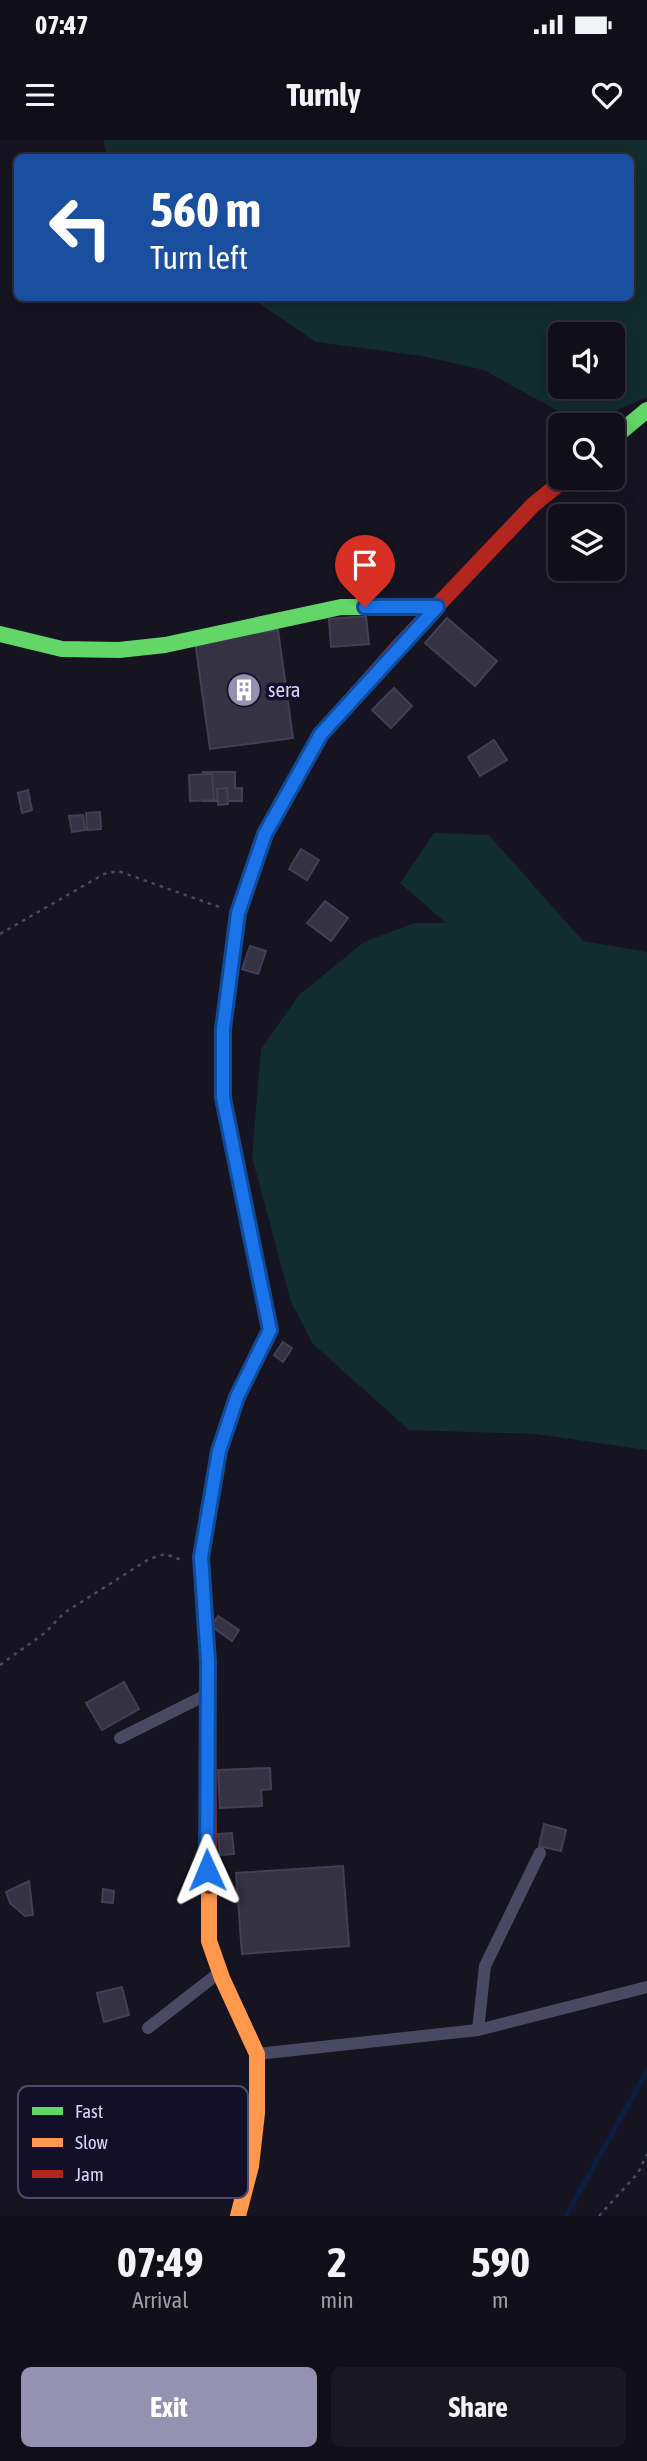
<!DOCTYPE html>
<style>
body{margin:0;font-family:"Asap Condensed",sans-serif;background:#191822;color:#f1f3f6;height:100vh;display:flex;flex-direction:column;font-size:26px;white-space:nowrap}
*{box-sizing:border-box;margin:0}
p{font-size:23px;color:#9c9ca2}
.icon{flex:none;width:38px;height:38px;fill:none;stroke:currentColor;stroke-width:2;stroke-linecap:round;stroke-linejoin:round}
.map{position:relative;height:2076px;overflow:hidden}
.details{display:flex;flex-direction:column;background:#100f19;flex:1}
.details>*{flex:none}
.hud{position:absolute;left:14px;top:14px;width:620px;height:147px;border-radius:10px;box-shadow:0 4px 18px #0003,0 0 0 2px #302f38;background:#1a4fa0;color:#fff;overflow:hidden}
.fabs{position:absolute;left:548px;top:182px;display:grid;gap:14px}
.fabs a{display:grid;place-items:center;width:77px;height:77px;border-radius:10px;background:#100f19;box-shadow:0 4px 18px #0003,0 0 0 2px #302f38;font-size:35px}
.pin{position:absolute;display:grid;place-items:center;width:60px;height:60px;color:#fff;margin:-72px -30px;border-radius:50% 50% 50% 0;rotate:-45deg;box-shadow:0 0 7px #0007}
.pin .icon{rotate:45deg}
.me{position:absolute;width:77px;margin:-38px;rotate:359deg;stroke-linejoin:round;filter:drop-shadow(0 0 5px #0008)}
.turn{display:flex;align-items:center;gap:24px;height:147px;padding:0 21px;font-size:32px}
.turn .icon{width:91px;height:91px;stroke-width:2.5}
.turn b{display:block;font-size:49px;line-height:60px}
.eta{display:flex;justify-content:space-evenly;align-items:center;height:119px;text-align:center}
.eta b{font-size:42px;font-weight:700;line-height:49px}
.button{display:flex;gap:14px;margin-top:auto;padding:14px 21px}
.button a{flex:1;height:80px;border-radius:10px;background:#9591b1;color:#fff;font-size:28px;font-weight:700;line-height:80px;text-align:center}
.button a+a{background:#191822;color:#f1f3f6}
.status{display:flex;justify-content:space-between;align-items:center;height:49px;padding:0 35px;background:#100f19;direction:ltr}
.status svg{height:19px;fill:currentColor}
header{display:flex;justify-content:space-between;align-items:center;height:91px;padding:0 21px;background:#100f19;font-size:32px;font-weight:700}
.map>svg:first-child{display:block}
.green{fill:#132c2d;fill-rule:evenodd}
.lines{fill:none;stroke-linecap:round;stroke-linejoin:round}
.stream{stroke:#0b1e41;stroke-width:5}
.building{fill:#343243;stroke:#433f54;stroke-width:2}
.path{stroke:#44505f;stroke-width:2.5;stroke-dasharray:3.5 5;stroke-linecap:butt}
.street{stroke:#4a4962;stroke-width:12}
.fast{stroke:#63d668;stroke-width:16}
.slow{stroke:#ff974d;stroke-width:16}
.jam{stroke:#b3261e;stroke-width:16}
.route-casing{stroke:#114b97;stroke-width:18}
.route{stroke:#1a73e8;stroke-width:12}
.labels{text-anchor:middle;stroke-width:7;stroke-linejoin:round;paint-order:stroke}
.poi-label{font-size:21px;fill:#d9d4ff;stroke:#130f26;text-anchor:start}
.key{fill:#130f26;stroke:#4e4a67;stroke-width:2}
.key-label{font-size:19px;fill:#d9d4ff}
</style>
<div class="status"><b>07:47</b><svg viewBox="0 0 49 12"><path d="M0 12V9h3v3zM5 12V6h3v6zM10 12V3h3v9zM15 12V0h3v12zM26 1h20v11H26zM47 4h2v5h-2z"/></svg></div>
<header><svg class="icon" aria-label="menu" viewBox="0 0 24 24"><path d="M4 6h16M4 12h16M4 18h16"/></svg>Turnly<svg class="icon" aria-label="heart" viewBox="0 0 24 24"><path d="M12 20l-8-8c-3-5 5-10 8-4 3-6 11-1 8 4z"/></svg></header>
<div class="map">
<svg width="647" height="2076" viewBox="0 0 647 2076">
<rect width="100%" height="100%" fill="#161421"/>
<g class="green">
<path d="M 103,0 L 647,0 L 647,257 L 583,285 L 484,230 L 422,216 L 316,202 L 251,158 L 630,158 L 630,18 L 108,18 ZM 560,194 L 612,194 L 612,247 L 560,247 Z"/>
<path d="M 434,693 L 489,695 L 583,801 L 647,812 L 647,1310 L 536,1294 L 409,1290 L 313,1204 L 291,1162 L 252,1017 L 261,909 L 299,855 L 364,802 L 414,783 L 446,783 L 400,743 Z"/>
</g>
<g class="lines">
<path class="stream" d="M 566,2076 L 647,1931"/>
</g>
<g class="building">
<path d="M 366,476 L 369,504 L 331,507 L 329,479 Z"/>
<path d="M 447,478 L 497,521 L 475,546 L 425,503 Z"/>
<path d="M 278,490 L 293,598 L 210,609 L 195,501 Z"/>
<path d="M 394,548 L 412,566 L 391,588 L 372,570 Z"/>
<path d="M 494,600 L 507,620 L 480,636 L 468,617 Z"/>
<path d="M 203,632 L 235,632 L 235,648 L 242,648 L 242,661 L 203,661 Z"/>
<path d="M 212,634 L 214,660 L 190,661 L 189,635 Z"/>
<path d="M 227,648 L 228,664 L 218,665 L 217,649 Z"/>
<path d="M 28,650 L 32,670 L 22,673 L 18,653 Z"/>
<path d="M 100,672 L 101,689 L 87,690 L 86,673 Z"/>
<path d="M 83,675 L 85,690 L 72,692 L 69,676 Z"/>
<path d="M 301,709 L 319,720 L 307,740 L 289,729 Z"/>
<path d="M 325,761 L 348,778 L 331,801 L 307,783 Z"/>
<path d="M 250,806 L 266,811 L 258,834 L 242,829 Z"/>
<path d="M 283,1202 L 292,1208 L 283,1222 L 274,1215 Z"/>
<path d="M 218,1476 L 239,1490 L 232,1501 L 211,1486 Z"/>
<path d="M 124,1542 L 139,1569 L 102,1590 L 86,1563 Z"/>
<path d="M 270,1628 L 271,1649 L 261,1650 L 262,1666 L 220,1668 L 218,1630 Z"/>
<path d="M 544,1684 L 566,1690 L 561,1711 L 539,1706 Z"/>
<path d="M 232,1693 L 234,1714 L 220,1715 L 218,1694 Z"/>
<path d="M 343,1726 L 349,1806 L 242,1814 L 236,1733 Z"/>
<path d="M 29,1741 L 33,1775 L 25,1776 L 10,1763 L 6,1752 Z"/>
<path d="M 103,1749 L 114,1751 L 113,1763 L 102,1762 Z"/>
<path d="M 122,1847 L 129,1875 L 104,1882 L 97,1853 Z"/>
</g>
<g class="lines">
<g class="path">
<path d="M 0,794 L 104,734 L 118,731 L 222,768"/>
<path d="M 0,1525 L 46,1492 L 64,1473 L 149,1419 L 165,1414 L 184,1421"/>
<path d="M 599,2076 L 638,2033 L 647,2014"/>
</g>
<g class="street">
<path d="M 120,1598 L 208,1554"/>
<path d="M 148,1888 L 220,1832"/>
<path d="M 478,1890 L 485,1826 L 540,1713"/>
<path d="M 257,1914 L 478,1890 L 647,1847"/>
</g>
<g class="fast">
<path d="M 612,299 L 647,270"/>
<path d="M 0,494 L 62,509 L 119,510 L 165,505 L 341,467 L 437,467"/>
<path d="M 255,722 L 238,773 L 223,889 L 223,958 L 270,1190 L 265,1201"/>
</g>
<path class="slow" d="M 209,1746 L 209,1801 L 222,1838 L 257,1914 L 257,1973 L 251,2026 L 238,2076"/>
<g class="jam">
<path d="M 255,722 L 265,694 L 321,594 L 398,507 L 533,365 L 566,338"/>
<path d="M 209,1746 L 208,1522 L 201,1417 L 219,1311 L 237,1257 L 265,1201"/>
</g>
</g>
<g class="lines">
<g class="route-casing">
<path id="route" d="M 207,1730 L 208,1522 L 201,1417 L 219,1311 L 237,1257 L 270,1190 L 223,958 L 223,889 L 238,773 L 265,694 L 321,594 L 437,467 L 365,467"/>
</g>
<use href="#route" class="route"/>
</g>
<defs>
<g id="building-disc" transform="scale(1.75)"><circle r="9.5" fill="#9591b1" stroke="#130f26"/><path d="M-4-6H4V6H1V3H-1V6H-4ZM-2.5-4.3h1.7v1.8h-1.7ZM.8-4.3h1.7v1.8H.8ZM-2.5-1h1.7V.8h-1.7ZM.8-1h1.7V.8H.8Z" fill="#fff"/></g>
</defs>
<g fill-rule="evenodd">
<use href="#building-disc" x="244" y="550"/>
</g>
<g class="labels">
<g class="poi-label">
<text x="268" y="557">sera</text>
</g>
</g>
<rect x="18" y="1946" width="230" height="112" rx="10" class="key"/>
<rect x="32" y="1967" width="31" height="8" fill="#63d668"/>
<rect x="32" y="1998" width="31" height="9" fill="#ff974d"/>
<rect x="32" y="2030" width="31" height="8" fill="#b3261e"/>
<g class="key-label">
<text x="75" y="1978">Fast</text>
<text x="75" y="2009">Slow</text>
<text x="75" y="2041">Jam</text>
</g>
</svg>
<div class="fabs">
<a><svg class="icon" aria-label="sound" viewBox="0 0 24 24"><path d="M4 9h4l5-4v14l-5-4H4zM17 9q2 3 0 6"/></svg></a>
<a><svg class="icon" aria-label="search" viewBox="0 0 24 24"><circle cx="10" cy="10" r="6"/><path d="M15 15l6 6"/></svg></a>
<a><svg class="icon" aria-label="layers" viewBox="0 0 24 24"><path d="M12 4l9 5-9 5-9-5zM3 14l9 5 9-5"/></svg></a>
</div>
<div class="pin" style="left:365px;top:467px;background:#d93025"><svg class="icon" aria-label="arrive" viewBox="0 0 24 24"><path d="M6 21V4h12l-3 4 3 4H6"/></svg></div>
<svg class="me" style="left:207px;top:1730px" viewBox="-20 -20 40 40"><path d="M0-17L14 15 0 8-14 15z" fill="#1a73e8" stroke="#fff" stroke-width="4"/></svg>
<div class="hud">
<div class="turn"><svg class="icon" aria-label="left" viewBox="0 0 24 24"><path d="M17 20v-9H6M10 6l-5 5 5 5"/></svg><div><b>560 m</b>Turn left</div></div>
</div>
</div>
<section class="details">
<div class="eta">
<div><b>07:49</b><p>Arrival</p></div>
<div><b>2</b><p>min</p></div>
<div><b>590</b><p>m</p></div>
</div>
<div class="button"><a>Exit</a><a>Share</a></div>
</section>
